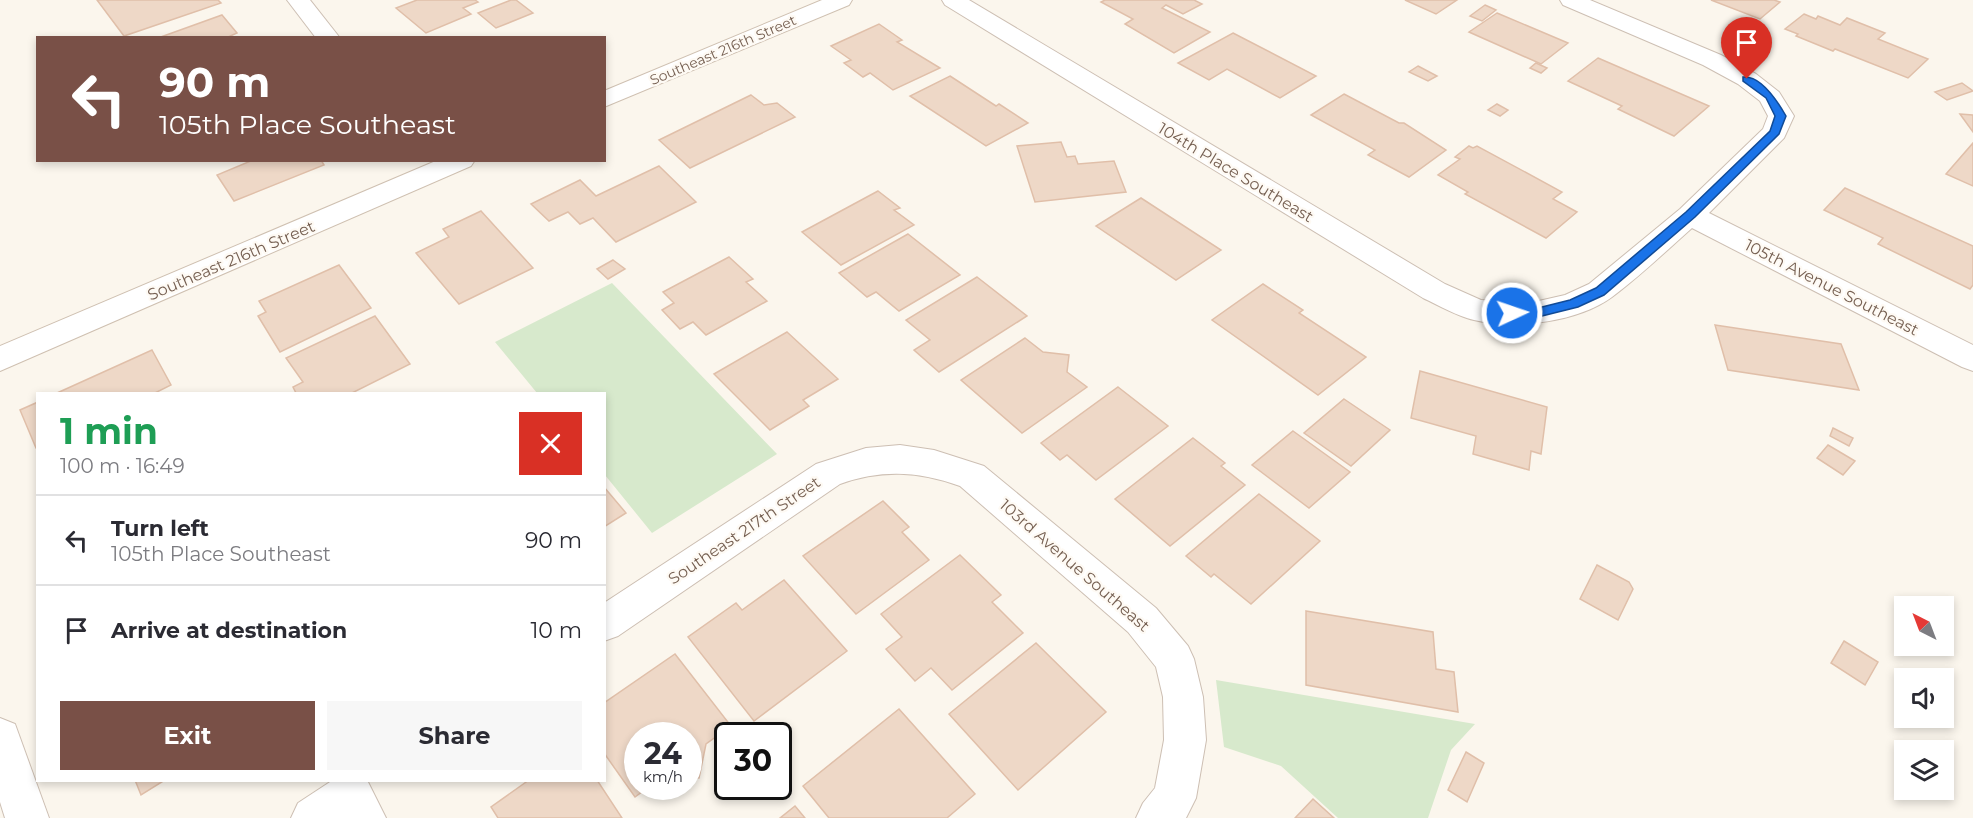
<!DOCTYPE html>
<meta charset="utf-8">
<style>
body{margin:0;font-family:Montserrat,sans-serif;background:#f7f7f7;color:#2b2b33;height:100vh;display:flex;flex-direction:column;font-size:22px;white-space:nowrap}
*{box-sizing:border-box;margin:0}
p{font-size:20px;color:#7c7c81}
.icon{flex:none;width:33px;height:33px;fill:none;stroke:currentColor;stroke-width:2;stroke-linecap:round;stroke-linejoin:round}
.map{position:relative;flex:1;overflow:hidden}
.drawer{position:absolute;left:36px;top:392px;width:570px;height:390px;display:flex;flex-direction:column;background:#fff;border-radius:0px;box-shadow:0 3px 9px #0003}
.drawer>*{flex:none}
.top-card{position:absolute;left:36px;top:36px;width:570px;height:126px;border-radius:0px;box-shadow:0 3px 9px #0003;background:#795047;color:#fff;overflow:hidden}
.needle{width:39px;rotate:318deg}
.tools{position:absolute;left:1894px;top:596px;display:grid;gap:12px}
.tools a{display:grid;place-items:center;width:60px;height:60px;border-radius:0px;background:#fff;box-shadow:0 3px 9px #0003;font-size:30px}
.speed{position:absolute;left:624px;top:722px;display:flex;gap:12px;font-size:30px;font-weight:700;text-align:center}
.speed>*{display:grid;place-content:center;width:78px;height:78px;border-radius:50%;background:#fff;box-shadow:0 3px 9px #0003;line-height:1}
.speed small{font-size:15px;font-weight:400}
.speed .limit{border:3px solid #111;border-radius:9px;background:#fff;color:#111}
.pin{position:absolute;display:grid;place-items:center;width:51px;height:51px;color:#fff;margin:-62px -26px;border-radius:50% 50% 50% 0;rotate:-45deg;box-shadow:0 0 6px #0007}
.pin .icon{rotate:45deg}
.me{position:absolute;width:66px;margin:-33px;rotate:87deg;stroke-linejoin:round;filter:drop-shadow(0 0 4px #0008)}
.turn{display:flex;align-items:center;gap:21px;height:126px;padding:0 24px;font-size:27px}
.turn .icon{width:78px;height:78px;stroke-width:2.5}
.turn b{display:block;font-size:42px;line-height:51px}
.round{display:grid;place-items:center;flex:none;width:63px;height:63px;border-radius:0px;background:#f7f7f7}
.head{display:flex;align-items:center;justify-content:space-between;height:102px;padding:0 24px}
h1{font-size:36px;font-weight:700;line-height:45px;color:#1e9e55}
.button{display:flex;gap:12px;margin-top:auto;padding:12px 24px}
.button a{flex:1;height:69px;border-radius:0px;background:#795047;color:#fff;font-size:24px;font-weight:700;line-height:69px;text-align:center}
.button a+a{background:#f7f7f7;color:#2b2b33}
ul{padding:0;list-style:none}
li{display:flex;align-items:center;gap:18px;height:90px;padding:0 24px;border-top:2px solid #e1e1e2}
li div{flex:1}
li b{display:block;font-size:22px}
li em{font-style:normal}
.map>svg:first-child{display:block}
.green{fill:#d7e9cc}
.building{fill:#eed8c7;stroke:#e0bfa9;stroke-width:1.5}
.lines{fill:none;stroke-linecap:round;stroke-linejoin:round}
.street-casing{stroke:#cdbfb3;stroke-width:2}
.secondary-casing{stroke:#cfc0b1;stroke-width:2}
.street{fill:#fff;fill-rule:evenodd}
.secondary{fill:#fff;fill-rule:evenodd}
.route{fill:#1a73e8;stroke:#114b97;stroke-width:1.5}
.labels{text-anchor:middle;stroke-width:4.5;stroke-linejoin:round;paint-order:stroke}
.far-street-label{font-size:14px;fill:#755f51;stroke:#fefaf4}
.street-label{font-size:16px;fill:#755f51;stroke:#fefaf4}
</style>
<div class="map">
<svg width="1973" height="818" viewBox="0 0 1973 818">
<rect width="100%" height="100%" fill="#fbf6ed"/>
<g class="green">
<path d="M 612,283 L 777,454 L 652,533 L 605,475 L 604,393 L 537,393 L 495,342 Z"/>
<path d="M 1216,680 L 1475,724 L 1451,750 L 1428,818 L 1338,818 L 1281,766 L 1224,747 Z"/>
</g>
<g class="building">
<path d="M 97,0 L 218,0 L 221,3 L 124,36 Z"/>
<path d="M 417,0 L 475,0 L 478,2 L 463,8 L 471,14 L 426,33 L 396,8 Z"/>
<path d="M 511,0 L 516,0 L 533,13 L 496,28 L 478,13 Z"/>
<path d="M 1105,0 L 1194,0 L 1202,4 L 1183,14 L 1166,5 L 1162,8 L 1210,32 L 1174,53 L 1125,24 L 1133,19 L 1101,2 Z"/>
<path d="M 1405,0 L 1457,0 L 1436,14 Z"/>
<path d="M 1711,0 L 1774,0 L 1780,2 L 1760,19 Z"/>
<path d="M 1485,5 L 1496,10 L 1482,21 L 1470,16 Z"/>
<path d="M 1497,13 L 1568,43 L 1541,64 L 1469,32 Z"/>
<path d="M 1804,14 L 1816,19 L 1818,16 L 1840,25 L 1847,18 L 1885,33 L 1878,39 L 1928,59 L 1908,78 L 1835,49 L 1833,51 L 1796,36 L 1798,34 L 1785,29 Z"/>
<path d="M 222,15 L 237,33 L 226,38 L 158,38 Z"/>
<path d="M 879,24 L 902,40 L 897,42 L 940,68 L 893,90 L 870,73 L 863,77 L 844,63 L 851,60 L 831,46 Z"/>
<path d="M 1233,33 L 1316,76 L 1280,98 L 1227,69 L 1209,80 L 1178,63 Z"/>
<path d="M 1598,58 L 1709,106 L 1674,136 L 1618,109 L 1622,106 L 1568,81 Z"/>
<path d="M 1536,63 L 1547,68 L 1541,73 L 1530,68 Z"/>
<path d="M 1418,66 L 1437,76 L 1428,81 L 1409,72 Z"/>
<path d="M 950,76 L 996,106 L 999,104 L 1028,123 L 986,146 L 910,96 Z"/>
<path d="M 1962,83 L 1973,91 L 1947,100 L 1935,92 Z"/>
<path d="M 1344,94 L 1399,123 L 1404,123 L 1446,150 L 1409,177 L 1368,155 L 1375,150 L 1311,115 Z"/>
<path d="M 751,95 L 764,105 L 777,103 L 795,117 L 690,168 L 659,140 Z"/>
<path d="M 1497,104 L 1508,110 L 1500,116 L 1488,110 Z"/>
<path d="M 1960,114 L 1973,115 L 1973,132 Z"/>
<path d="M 1061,142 L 1067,157 L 1075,156 L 1078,164 L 1114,161 L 1126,192 L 1035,202 L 1017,146 Z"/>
<path d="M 1973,143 L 1973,186 L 1946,174 Z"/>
<path d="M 1469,146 L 1473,148 L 1477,146 L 1562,192 L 1553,199 L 1577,212 L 1546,238 L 1465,194 L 1468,192 L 1438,175 L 1460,159 L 1455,157 Z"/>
<path d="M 253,160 L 321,160 L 324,165 L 234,201 L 217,175 Z"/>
<path d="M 659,166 L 696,202 L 616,242 L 593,218 L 580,224 L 568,212 L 549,221 L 531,204 L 580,180 L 596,196 Z"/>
<path d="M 1845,188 L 1973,246 L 1973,285 L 1970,289 L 1878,244 L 1883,238 L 1824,210 Z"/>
<path d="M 878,191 L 900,208 L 894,210 L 914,225 L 841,265 L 802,232 Z"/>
<path d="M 1141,198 L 1221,250 L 1176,280 L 1096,226 Z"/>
<path d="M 481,211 L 533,268 L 459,304 L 416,253 L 449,237 L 443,229 Z"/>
<path d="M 908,234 L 960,275 L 899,311 L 876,292 L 867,297 L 839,273 Z"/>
<path d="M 729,257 L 753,279 L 746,282 L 767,301 L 706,335 L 693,322 L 680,329 L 662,310 L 674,303 L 663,292 Z"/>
<path d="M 613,260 L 625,269 L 608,279 L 597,269 Z"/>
<path d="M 339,265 L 371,308 L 280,352 L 258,316 L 266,312 L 259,301 Z"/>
<path d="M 977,277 L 1027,316 L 939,372 L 914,350 L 930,340 L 906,320 Z"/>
<path d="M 1263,284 L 1303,310 L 1299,313 L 1366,357 L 1318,395 L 1212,320 Z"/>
<path d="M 375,316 L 410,364 L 352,393 L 296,393 L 293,387 L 303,382 L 286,358 Z"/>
<path d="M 1715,325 L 1841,344 L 1859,390 L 1728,370 Z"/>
<path d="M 787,332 L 838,379 L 803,400 L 809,406 L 770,430 L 714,374 Z"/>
<path d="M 1025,338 L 1043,352 L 1069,355 L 1067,372 L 1087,387 L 1022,433 L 961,380 Z"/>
<path d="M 152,350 L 171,385 L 155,393 L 57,393 Z"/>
<path d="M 1420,371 L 1547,407 L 1541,454 L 1531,451 L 1529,470 L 1473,454 L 1476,436 L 1411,418 Z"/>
<path d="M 1118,387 L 1168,426 L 1096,480 L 1067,455 L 1060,460 L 1041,443 Z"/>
<path d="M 1344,399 L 1390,430 L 1351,466 L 1304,433 Z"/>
<path d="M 38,402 L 38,448 L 36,448 L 20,410 Z"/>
<path d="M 1833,428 L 1853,438 L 1849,446 L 1830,436 Z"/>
<path d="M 1293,431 L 1350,472 L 1309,508 L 1252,465 Z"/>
<path d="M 1193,438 L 1225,463 L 1221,466 L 1245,485 L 1170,546 L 1115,499 Z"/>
<path d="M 1828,445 L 1855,461 L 1843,475 L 1817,458 Z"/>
<path d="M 604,487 L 626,513 L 604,527 Z"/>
<path d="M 1259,494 L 1320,541 L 1251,604 L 1214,574 L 1211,577 L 1186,556 Z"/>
<path d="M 883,501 L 909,527 L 902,532 L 929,560 L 856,614 L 803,556 Z"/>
<path d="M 960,555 L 1001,595 L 992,602 L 1023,633 L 952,690 L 931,668 L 915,681 L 886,649 L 902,637 L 881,614 Z"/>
<path d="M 1597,565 L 1629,582 L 1633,589 L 1618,620 L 1580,599 Z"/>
<path d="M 784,580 L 847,651 L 754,721 L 688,637 L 736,603 L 742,610 Z"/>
<path d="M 1306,611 L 1433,632 L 1436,669 L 1454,672 L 1458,712 L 1306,685 Z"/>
<path d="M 1844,641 L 1878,662 L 1865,685 L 1831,663 Z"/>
<path d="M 1036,643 L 1106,712 L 1018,790 L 949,714 Z"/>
<path d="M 675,654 L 731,726 L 706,744 L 699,778 L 688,777 L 688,735 L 638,735 L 638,786 L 650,786 L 635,797 L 604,753 L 604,703 Z"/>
<path d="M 899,709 L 975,794 L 947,818 L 829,818 L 803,786 Z"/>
<path d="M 1466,752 L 1484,763 L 1467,802 L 1448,790 Z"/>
<path d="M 135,780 L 165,780 L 141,795 Z"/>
<path d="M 529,780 L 597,780 L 622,818 L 498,818 L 491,807 Z"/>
<path d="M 1313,799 L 1334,818 L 1295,818 Z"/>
<path d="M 795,806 L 805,818 L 780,818 Z"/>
</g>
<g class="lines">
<g class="street-casing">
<g id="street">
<path d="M 287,0 L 310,0 L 340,38 L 316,38 Z"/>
<path d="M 942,0 L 969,0 L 1445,284 L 1481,300 L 1530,303 L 1565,295 L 1589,284 L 1680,209 L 1763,129 L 1768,116 L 1760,101 L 1738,84 L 1703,65 L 1563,5 L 1560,0 L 1590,0 L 1721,55 L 1756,74 L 1779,92 L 1794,116 L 1784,138 L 1709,213 L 1973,345 L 1973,371 L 1962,367 L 1692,228 C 1666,251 1640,276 1612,297 C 1578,322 1515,330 1474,320 C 1457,316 1440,306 1423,298 L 945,5 Z"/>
<path d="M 900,445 L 934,450 L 984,466 L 1156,608 L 1188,646 L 1194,659 L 1203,697 L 1206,740 L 1196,798 L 1186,818 L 1136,818 L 1143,803 L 1155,788 L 1164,740 L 1163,697 L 1156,667 L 1128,632 L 960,486 C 919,471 881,469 840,484 L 618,636 L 604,641 L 604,603 L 816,464 L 866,448 Z"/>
<path d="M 0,718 L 15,724 L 49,818 L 5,818 L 0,802 Z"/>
<path d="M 333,780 L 367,780 L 386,818 L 291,818 L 298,803 Z"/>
</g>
</g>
<g class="secondary-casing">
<g id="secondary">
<path d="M 822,0 L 852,0 L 849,5 L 604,107 L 604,91 Z"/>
<path d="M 438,160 L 475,160 L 471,166 L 0,371 L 0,346 Z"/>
</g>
</g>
<use href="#street" class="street"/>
<use href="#secondary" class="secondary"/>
</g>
<path class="route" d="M 1743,77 C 1761,75 1778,102 1786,116 L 1779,134 L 1695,217 L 1604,295 L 1578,307 L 1530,319 L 1508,316 L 1506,313 L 1508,310 L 1530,310 L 1570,300 L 1596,288 L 1686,212 L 1770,131 L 1775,116 L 1766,98 L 1743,81 Z"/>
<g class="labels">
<g class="far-street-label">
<text transform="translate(723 50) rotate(-23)" y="5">Southeast 216th Street</text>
</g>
<g class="street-label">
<text transform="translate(1236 172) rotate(31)" y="6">104th Place Southeast</text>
<text transform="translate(231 260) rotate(-23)" y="6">Southeast 216th Street</text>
<text transform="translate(1832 287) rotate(27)" y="6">105th Avenue Southeast</text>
<text transform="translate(744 530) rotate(-34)" y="6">Southeast 217th Street</text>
<text transform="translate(1075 565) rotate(41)" y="6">103rd Avenue Southeast</text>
</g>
</g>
</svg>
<div class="tools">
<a><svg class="needle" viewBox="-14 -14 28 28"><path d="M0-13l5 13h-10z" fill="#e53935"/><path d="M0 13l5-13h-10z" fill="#7c7c81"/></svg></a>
<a><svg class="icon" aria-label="sound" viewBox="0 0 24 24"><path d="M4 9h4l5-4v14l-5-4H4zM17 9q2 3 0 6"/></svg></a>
<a><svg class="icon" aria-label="layers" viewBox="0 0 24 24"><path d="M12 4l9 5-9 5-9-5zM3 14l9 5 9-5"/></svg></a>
</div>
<div class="speed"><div>24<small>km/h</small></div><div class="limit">30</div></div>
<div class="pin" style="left:1747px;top:79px;background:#d93025"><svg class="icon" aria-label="arrive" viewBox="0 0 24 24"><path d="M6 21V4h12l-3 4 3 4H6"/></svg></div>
<svg class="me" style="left:1512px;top:313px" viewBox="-20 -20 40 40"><circle r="17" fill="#1a73e8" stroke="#fff" stroke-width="3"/><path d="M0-11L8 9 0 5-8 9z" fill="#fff"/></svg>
<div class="top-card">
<div class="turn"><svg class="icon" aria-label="left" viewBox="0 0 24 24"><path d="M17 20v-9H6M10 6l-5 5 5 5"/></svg><div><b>90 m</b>105th Place Southeast</div></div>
</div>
<section class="drawer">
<div class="head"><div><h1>1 min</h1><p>100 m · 16:49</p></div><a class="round" style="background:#d93025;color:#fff"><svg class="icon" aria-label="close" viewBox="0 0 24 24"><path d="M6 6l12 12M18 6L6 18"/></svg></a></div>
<ul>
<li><svg class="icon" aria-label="left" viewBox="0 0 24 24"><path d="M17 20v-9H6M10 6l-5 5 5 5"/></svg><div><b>Turn left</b><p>105th Place Southeast</p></div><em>90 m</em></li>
<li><svg class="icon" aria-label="arrive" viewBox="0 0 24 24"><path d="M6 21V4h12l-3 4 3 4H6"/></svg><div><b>Arrive at destination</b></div><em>10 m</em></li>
</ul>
<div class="button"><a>Exit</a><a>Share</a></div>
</section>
</div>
